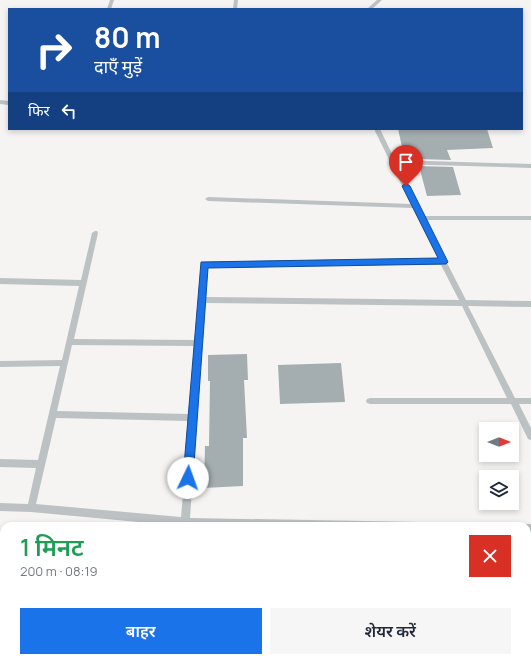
<!DOCTYPE html>
<html lang="hi">
<meta charset="utf-8">
<style>
body{margin:0;font-family:Manrope,"Noto Sans Devanagari",sans-serif;background:#f6f6f7;color:#1f2937;height:100vh;display:flex;flex-direction:column;font-size:15px;white-space:nowrap}
*{box-sizing:border-box;margin:0}
p{font-size:13px;color:#747a83}
.icon{flex:none;width:22px;height:22px;fill:none;stroke:currentColor;stroke-width:2;stroke-linecap:round;stroke-linejoin:round}
.map{position:relative;flex:1;overflow:hidden}
.details{position:absolute;left:0px;top:522px;width:531px;height:140px;display:flex;flex-direction:column;background:#fff;border-radius:12px 12px 0 0;box-shadow:0 2px 6px #0003}
.details>*{flex:none}
.banner{position:absolute;left:8px;top:8px;width:515px;height:122px;border-radius:0px;box-shadow:0 2px 6px #0003;background:#1a4fa0;color:#fff;overflow:hidden}
.needle{width:26px;rotate:90deg}
.tools{position:absolute;left:479px;top:422px;display:grid;gap:8px}
.tools a{display:grid;place-items:center;width:40px;height:40px;border-radius:0px;background:#fff;box-shadow:0 2px 6px #0003;font-size:20px}
.pin{position:absolute;display:grid;place-items:center;width:34px;height:34px;color:#fff;margin:-41px -17px;border-radius:50% 50% 50% 0;rotate:-45deg;box-shadow:0 0 4px #0007}
.pin .icon{rotate:45deg}
.me{position:absolute;width:44px;margin:-22px;rotate:3deg;stroke-linejoin:round;filter:drop-shadow(0 0 3px #0008)}
.turn{display:flex;align-items:center;gap:14px;height:84px;padding:0 20px;font-size:18px}
.turn .icon{width:52px;height:52px;stroke-width:2.5}
.turn b{display:block;font-size:28px;line-height:34px}
.then{display:flex;align-items:center;height:38px;padding:0 20px;background:#0003;gap:8px;font-size:15px}
.round{display:grid;place-items:center;flex:none;width:42px;height:42px;border-radius:0px;background:#f6f6f7}
.headline{display:flex;align-items:center;justify-content:space-between;height:68px;padding:0 20px}
h1{font-size:24px;font-weight:600;line-height:30px;color:#1e9e55}
.action{display:flex;gap:8px;margin-top:auto;padding:8px 20px}
.action a{flex:1;height:46px;border-radius:0px;background:#1a73e8;color:#fff;font-size:16px;font-weight:600;line-height:46px;text-align:center}
.action a+a{background:#f6f6f7;color:#1f2937}
.map>svg:first-child{display:block}
.building{fill:#a4aeb1}
.lines{fill:none;stroke-linecap:round;stroke-linejoin:round}
.minor{fill:#bcc1c3;fill-rule:evenodd}
.route{fill:#1a73e8;stroke:#114b97}
</style>
<div class="map">
<svg width="531" height="662" viewBox="0 0 531 662">
<rect width="100%" height="100%" fill="#f5f4f2"/>
<g class="building">
<path d="M 398,129 L 487,129 L 493,148 L 447,150 L 451,160 L 417,159 L 415,150 L 403,151 Z"/>
<path d="M 419,166 L 453,167 L 461,195 L 427,196 Z"/>
<path d="M 247,354 L 248,380 L 244,380 L 247,438 L 243,438 L 243,486 L 204,488 L 205,446 L 209,446 L 210,381 L 208,381 L 208,355 Z"/>
<path d="M 341,363 L 345,402 L 280,404 L 278,365 Z"/>
</g>
<g class="lines">
<g class="minor">
<path d="M 110,0 L 114,0 L 111,9 L 107,9 Z"/>
<path d="M 234,0 L 238,0 L 237,9 L 233,9 Z"/>
<path d="M 377,0 L 382,0 L 372,9 L 367,9 Z"/>
<path d="M 0,100 L 9,101 L 9,105 L 0,104 Z"/>
<path d="M 374,129 L 380,129 L 395,160 L 531,164 L 531,168 L 397,164 L 423,216 L 531,216 L 531,220 L 425,220 L 466,300 L 531,301 L 531,307 L 468,306 L 515,398 L 531,398 L 531,404 L 519,404 L 531,428 L 531,440 L 528,439 L 511,404 L 370,404 L 367,403 L 366,401 L 367,399 L 370,398 L 507,398 L 462,306 L 205,303 L 190,518 L 420,522 L 423,523 L 424,526 L 181,526 L 31,512 L 0,511 L 0,503 L 28,504 L 36,468 L 0,467 L 0,459 L 38,460 L 60,366 L 0,367 L 0,361 L 62,360 L 79,286 L 0,284 L 0,278 L 81,280 L 92,233 L 95,231 L 97,231 L 98,233 L 74,339 L 195,340 L 202,262 L 439,260 L 413,208 L 208,201 L 205,199 L 208,197 L 411,204 ZM 441,265 L 459,300 L 205,297 L 207,266 ZM 72,345 L 194,346 L 189,414 L 57,411 ZM 56,418 L 189,421 L 181,517 L 36,504 Z"/>
<path d="M 527,524 L 531,524 L 531,532 L 527,532 L 527,526 L 524,526 Z"/>
<rect x="0" y="612" width="4" height="10"/>
<rect x="527" y="626" width="4" height="10"/>
<path d="M 161,658 L 171,658 L 170,662 L 160,662 Z"/>
</g>
</g>
<path class="route" d="M 406,183 L 410,186 L 448,262 L 446,264 L 208,268 L 193,478 L 192,481 L 188,483 L 184,481 L 183,478 L 201,262 L 438,258 L 402,186 Z"/>
</svg>
<div class="tools">
<a><svg class="needle" viewBox="-14 -14 28 28"><path d="M0-13l5 13h-10z" fill="#e53935"/><path d="M0 13l5-13h-10z" fill="#747a83"/></svg></a>
<a><svg class="icon" aria-label="layers" viewBox="0 0 24 24"><path d="M12 4l9 5-9 5-9-5zM3 14l9 5 9-5"/></svg></a>
</div>
<div class="pin" style="left:406px;top:186px;background:#d93025"><svg class="icon" aria-label="arrive" viewBox="0 0 24 24"><path d="M6 21V4h12l-3 4 3 4H6"/></svg></div>
<svg class="me" style="left:188px;top:478px" viewBox="-20 -20 40 40"><circle r="19" fill="#fff"/><path d="M0-13L10 11 0 6-10 11z" fill="#1a73e8"/></svg>
<div class="banner">
<div class="turn"><svg class="icon" aria-label="right" viewBox="0 0 24 24"><path d="M7 20v-9h11M14 6l5 5-5 5"/></svg><div><b>80 m</b>दाएँ मुड़ें</div></div>
<div class="then">फिर<svg class="icon" aria-label="left" viewBox="0 0 24 24"><path d="M17 20v-9H6M10 6l-5 5 5 5"/></svg></div>
</div>
<section class="details">
<div class="headline"><div><h1>1 मिनट</h1><p>200 m · 08:19</p></div><a class="round" style="background:#d93025;color:#fff"><svg class="icon" aria-label="close" viewBox="0 0 24 24"><path d="M6 6l12 12M18 6L6 18"/></svg></a></div>
<div class="action"><a>बाहर</a><a>शेयर करें</a></div>
</section>
</div>
